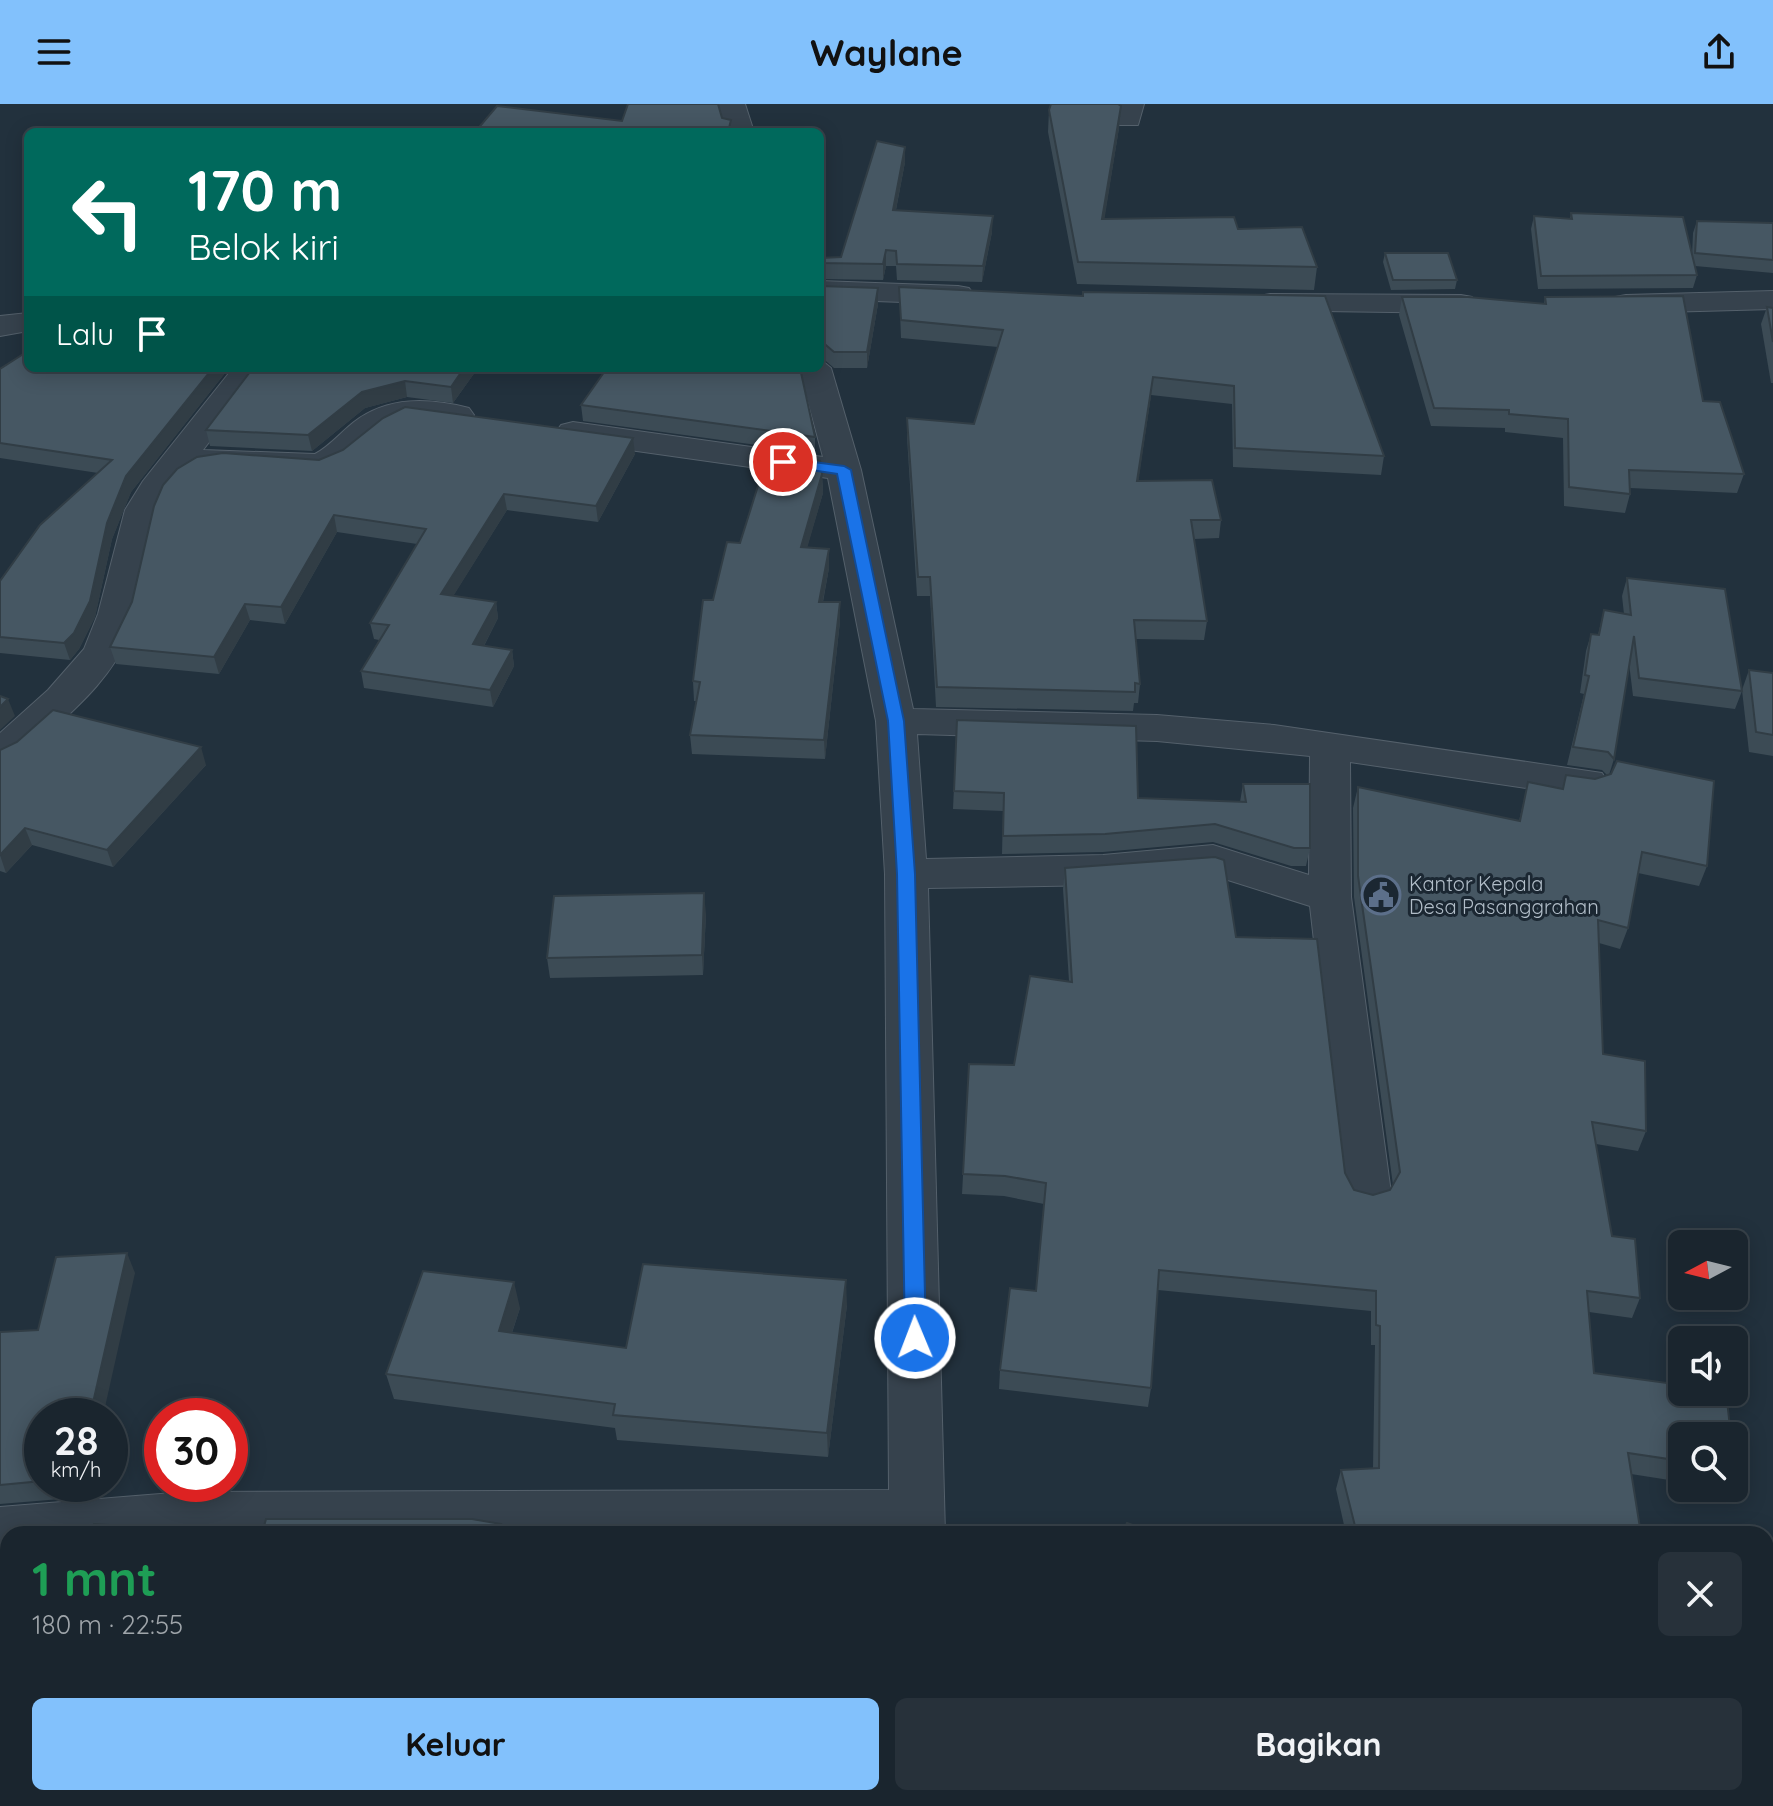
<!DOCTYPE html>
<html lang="id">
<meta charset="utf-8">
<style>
body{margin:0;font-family:Quicksand,sans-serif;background:#27313a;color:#f1f3f6;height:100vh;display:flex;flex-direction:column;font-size:30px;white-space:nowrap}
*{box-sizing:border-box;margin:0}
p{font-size:26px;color:#9fa5aa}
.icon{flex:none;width:44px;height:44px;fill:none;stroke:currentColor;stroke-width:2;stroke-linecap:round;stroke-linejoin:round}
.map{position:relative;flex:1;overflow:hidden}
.drawer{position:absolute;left:0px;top:1422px;width:1774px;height:280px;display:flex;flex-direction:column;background:#1a252e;border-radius:24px 24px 0 0;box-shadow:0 4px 20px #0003,0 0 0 2px #38424a}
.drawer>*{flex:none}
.top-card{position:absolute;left:24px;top:24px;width:800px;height:244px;border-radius:12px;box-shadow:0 4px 20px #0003,0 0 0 2px #38424a;background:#00695c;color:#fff;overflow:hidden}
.needle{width:52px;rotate:263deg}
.tools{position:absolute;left:1668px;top:1126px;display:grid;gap:16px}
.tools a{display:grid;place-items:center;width:80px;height:80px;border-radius:12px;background:#1a252e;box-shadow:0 4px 20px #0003,0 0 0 2px #38424a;font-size:40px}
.speed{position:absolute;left:24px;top:1294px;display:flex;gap:16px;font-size:40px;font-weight:700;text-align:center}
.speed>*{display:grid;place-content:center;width:104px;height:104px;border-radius:50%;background:#1a252e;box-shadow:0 4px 20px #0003,0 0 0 2px #38424a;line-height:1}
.speed small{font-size:20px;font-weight:400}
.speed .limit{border:12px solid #d22;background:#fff;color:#111}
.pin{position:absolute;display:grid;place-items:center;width:68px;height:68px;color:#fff;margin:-34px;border:4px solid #fff;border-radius:50%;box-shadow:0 2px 8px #0007}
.me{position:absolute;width:88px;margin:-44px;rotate:359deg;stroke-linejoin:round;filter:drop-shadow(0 0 6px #0008)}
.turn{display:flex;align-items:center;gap:28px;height:168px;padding:0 32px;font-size:36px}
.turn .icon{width:104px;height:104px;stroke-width:2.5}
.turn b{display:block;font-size:56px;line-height:68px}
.then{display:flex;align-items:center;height:76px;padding:0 32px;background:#0003;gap:16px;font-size:30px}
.round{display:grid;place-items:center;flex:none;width:84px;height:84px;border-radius:12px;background:#27313a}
.summary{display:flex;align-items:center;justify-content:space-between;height:136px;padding:0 32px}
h1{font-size:48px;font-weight:700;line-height:60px;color:#1e9e55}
.primary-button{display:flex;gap:16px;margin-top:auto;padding:16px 32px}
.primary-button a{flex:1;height:92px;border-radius:12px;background:#82c1fc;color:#111;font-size:32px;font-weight:700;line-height:92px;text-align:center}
.primary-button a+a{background:#27313a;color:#f1f3f6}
header{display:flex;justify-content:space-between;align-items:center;height:104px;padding:0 32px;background:#82c1fc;color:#111;font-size:36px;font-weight:700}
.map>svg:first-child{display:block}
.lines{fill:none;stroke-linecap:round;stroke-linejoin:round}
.minor-casing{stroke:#54606b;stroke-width:2}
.minor{fill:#36424d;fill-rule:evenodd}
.wall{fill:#3c4b55}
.shaded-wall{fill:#313d45}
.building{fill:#465763;stroke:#313d45;stroke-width:2}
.route{fill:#1a73e8;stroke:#114b97;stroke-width:2}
.labels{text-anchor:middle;stroke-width:6;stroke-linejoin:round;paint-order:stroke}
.poi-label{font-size:20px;fill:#b1bdc8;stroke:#1b2732;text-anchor:start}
</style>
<header><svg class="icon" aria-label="menu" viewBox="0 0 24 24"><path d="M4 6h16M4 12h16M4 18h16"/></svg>Waylane<svg class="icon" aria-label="share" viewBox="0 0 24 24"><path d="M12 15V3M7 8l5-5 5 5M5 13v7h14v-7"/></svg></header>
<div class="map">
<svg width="1773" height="1702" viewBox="0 0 1773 1702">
<rect width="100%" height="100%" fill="#22313d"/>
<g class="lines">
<g class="minor-casing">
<g id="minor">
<path d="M 717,0 L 745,0 L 754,28 L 726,28 Z"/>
<path d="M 1116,0 L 1144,0 L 1138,21 L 1118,21 L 1114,15 Z"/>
<path d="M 820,177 L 958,182 L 969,184 L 974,191 L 969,198 L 958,200 L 820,195 Z"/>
<path d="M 1773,187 L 1773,205 L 1626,209 L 1615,207 L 1610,200 L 1615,193 L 1626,191 Z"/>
<path d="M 1270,190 L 1461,191 L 1472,193 L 1477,200 L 1472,207 L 1461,209 L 1259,206 L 1254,199 L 1259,192 Z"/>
<path d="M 28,209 L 28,227 L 0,232 L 0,212 Z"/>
<path d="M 820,255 L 831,264 L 861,366 L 913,605 L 1157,611 L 1274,621 L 1602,669 L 1608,679 L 1602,689 L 1588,693 L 1350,658 L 1351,793 L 1391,1089 L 1384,1103 L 1367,1108 L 1350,1103 L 1343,1089 L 1310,802 L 1212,771 L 1103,781 L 928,784 L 945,1430 L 8,1430 L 8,1452 L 0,1453 L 0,1403 L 185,1388 L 889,1386 L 885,770 L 876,617 L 828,374 L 573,338 L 561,335 L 556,328 L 561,321 L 573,318 L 823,353 L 799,264 L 820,264 ZM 917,630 L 1157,637 L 1310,652 L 1309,771 L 1213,741 L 1103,751 L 926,755 Z"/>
<path d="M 233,264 L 266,264 L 203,346 L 315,350 C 330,342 341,328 354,318 C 388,292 429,294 469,304 L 474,311 L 469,318 C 447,324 424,311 403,317 C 365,328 355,368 310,372 C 271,375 220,352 185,374 C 143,400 145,489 129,531 C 114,569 82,599 53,625 C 36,640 21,658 0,664 L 0,629 L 48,586 L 84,545 L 98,510 L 125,406 L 143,377 Z"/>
<rect x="887" y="1694" width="60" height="8"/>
</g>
</g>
<use href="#minor" class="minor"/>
</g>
<g class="wall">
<path d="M 1121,2 L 1119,24 L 1104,115 L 1238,125 L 1317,163 L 1314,186 L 1077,180 L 1048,28 L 1049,6 Z"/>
<path d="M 905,58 L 896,106 L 992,128 L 982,178 L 897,176 L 896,162 L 886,162 L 883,176 L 820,175 L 820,154 L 841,153 Z"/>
<path d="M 1571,109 L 1692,152 L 1693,129 L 1697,117 L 1773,119 L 1773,169 L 1695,162 L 1697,171 L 1693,184 L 1538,185 L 1531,125 L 1534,112 L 1570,115 Z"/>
<path d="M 1385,149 L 1457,176 L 1455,185 L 1391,186 L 1383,158 Z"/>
<path d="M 820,182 L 878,200 L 867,264 L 834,264 L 820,252 Z"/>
<path d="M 899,183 L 1082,192 L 1083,188 L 1384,352 L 1381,371 L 1233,363 L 1232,300 L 1151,291 L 1138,377 L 1221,416 L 1219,434 L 1194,435 L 1207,517 L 1204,536 L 1136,535 L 1140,580 L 1138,599 L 1134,599 L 1133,607 L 936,603 L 930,492 L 917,492 L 907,333 L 907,314 L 974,320 L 998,243 L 901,234 Z"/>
<path d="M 1402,193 L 1544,200 L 1545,193 L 1703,297 L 1744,370 L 1737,389 L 1630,384 L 1630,390 L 1625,409 L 1564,402 L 1563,334 L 1505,328 L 1505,324 L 1431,322 L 1399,211 Z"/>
<path d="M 1767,203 L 1773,204 L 1773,279 L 1771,279 L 1761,220 Z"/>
<path d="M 229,264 L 131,388 L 112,435 L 95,513 L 79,545 L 70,556 L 0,549 L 0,477 L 98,369 L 0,354 L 0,265 Z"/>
<path d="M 253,264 L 478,264 L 453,299 L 407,293 L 365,304 L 312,347 L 210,342 L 206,326 Z"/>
<path d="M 581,301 L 815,333 L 815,349 L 583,317 Z"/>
<path d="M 635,350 L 598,418 L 507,406 L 453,492 L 496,498 L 498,514 L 484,542 L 512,546 L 514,562 L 493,603 L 364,584 L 361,567 L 379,536 L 374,535 L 370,519 L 417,440 L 337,428 L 285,520 L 250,516 L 219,570 L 116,560 L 110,543 L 319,356 Z"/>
<path d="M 822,370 L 823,389 L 807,443 L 829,464 L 823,498 L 840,498 L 840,517 L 825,655 L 692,650 L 690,631 L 696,597 L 694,597 L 693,577 L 713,496 L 740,439 Z"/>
<path d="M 1627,474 L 1742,587 L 1735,605 L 1633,592 L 1629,559 L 1614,655 L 1609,671 L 1707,762 L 1699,782 L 1638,769 L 1628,824 L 1620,845 L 1599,839 L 1603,950 L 1646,1027 L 1638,1047 L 1596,1040 L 1612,1132 L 1640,1194 L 1632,1214 L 1589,1208 L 1594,1269 L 1682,1332 L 1682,1378 L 1631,1370 L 1641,1430 L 1346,1430 L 1336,1385 L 1341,1366 L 1373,1364 L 1375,1241 L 1371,1241 L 1371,1207 L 1158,1186 L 1151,1284 L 1148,1303 L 999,1285 L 1000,1266 L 1036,1187 L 1044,1100 L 1004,1092 L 962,1090 L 969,960 L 1014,961 L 1069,877 L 1063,785 L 1065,764 L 1236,833 L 1345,1069 L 1354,1086 L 1373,1091 L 1390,1086 L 1393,1081 L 1354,793 L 1353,704 L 1358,683 L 1519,717 L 1528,678 L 1562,685 L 1566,671 L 1595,675 L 1607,671 L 1602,666 L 1567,661 L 1584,590 L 1580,589 L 1586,547 L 1591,530 L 1598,531 L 1604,506 L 1624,510 L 1622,492 Z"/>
<path d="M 1749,566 L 1773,569 L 1773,652 L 1749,648 L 1742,586 Z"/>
<path d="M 957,616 L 1138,694 L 1240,698 L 1243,680 L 1310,744 L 1306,762 L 1291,762 L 1213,738 L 1103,748 L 1002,750 L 1003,707 L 953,705 Z"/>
<path d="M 0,646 L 206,661 L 113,763 L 32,741 L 6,769 L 0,767 Z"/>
<path d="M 706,810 L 703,871 L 550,874 L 547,854 Z"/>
<path d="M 135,1169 L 42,1312 L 42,1380 L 88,1380 L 85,1393 L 0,1400 L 0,1228 L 38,1226 Z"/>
<path d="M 847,1201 L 828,1353 L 617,1336 L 615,1324 L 394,1295 L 386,1270 L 520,1204 L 512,1229 L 626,1244 Z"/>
<path d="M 1326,1694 L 1711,1694 L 1712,1702 L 1347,1702 Z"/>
</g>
<g class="shaded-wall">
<path d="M 1121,2 L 1119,24 L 1101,137 L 1102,115 Z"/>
<path d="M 905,43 L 905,58 L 893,121 L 893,106 Z"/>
<path d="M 993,112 L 992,128 L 982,178 L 983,162 Z"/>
<path d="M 886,146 L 886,162 L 883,176 L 883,160 Z"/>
<path d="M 878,184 L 878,200 L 867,264 L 867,248 Z"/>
<path d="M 213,264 L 229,264 L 131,388 L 112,435 L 95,513 L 79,545 L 70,556 L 64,539 L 107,419 L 126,372 Z"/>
<path d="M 464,264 L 478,264 L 453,299 L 451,283 Z"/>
<path d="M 1153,273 L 1151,291 L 1136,395 L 1137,377 Z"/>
<path d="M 405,277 L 407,293 L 365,304 L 312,347 L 308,331 L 362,288 Z"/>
<path d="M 633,334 L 635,350 L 598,418 L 596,402 Z"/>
<path d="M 822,370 L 823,389 L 802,462 L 801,443 Z"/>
<path d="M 504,390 L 507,406 L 444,507 L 441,490 Z"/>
<path d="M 334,411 L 337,428 L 285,520 L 281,503 Z"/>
<path d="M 829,445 L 829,464 L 819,517 L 819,498 Z"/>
<path d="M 496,498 L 498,514 L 476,557 L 473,540 Z"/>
<path d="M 840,498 L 840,517 L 825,655 L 824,636 Z"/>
<path d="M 245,500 L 250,516 L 219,570 L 214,553 Z"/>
<path d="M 512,546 L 514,562 L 493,603 L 490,586 Z"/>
<path d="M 8,595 L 15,612 L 0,626 L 0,603 Z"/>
<path d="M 201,643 L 206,661 L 113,763 L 107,746 Z"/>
<path d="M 25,724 L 32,741 L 6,769 L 0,751 Z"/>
<path d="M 704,789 L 706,810 L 703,871 L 702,851 Z"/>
<path d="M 127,1149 L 135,1169 L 103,1312 L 90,1312 Z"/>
<path d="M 846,1176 L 847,1201 L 828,1353 L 827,1329 Z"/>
<path d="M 514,1178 L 520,1204 L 504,1252 L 499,1227 Z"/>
<path d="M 78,1380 L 88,1380 L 85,1393 Z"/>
<path d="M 501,1420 L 504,1430 L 498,1430 Z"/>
<path d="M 8,1523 L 8,1581 L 3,1601 L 0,1597 L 0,1553 Z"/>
<path d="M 476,1694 L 485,1694 L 483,1702 L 474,1702 Z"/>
</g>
<g class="building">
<path d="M 628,0 L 718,0 L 722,14 L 731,16 L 728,28 L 475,28 L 497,2 L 622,17 Z"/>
<path d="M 1051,0 L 1118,0 L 1121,2 L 1102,115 L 1234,113 L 1238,125 L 1302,123 L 1317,163 L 1078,158 L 1049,6 Z"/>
<path d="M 877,37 L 905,43 L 893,106 L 993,112 L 983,162 L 897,160 L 896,147 L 886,146 L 883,160 L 820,159 L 820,154 L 841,153 Z"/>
<path d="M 1571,109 L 1683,113 L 1697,171 L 1541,172 L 1534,112 L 1572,115 Z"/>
<path d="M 1697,117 L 1773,119 L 1773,156 L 1695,149 Z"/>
<path d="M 1385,149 L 1448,149 L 1457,176 L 1393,176 Z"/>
<path d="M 820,182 L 878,184 L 867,248 L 834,248 L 820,236 Z"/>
<path d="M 899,183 L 1083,192 L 1083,188 L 1325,192 L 1384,352 L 1235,344 L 1234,282 L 1153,273 L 1137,377 L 1212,376 L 1221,416 L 1191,416 L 1207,517 L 1134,516 L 1140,580 L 1135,579 L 1135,588 L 937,583 L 930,473 L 918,473 L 907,314 L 974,320 L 1003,226 L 901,216 Z"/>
<path d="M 1683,192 L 1703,297 L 1720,298 L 1744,370 L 1629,366 L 1630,390 L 1569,383 L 1568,315 L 1509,310 L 1509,306 L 1434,304 L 1402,193 L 1468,193 L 1546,200 L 1545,193 Z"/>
<path d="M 1767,203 L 1773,204 L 1773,238 Z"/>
<path d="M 28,247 L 28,264 L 213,264 L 126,372 L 107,419 L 90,497 L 74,529 L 64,539 L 0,533 L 0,477 L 40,421 L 112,356 L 0,339 L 0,265 Z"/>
<path d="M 253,264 L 464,264 L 451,283 L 405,277 L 362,288 L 308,331 L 206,326 Z"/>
<path d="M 607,264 L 800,264 L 815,333 L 581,301 Z"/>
<path d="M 405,303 L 633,334 L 596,402 L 504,390 L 441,490 L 496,498 L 473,540 L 512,546 L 490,586 L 361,567 L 389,521 L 370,519 L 426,425 L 334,411 L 281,503 L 245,500 L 214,553 L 110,543 L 132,498 L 154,402 L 163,381 L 177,365 L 197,353 L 223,349 L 319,356 L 343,346 L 383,314 Z"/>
<path d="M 768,350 L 820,357 L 822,370 L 801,443 L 829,445 L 819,498 L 840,498 L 824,636 L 690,631 L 700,578 L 693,577 L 703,496 L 713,496 L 727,438 L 740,439 Z"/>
<path d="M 1627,474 L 1725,485 L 1742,587 L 1639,574 L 1634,532 L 1614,655 L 1608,648 L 1573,643 L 1589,572 L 1585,571 L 1591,530 L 1599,531 L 1604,506 L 1631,511 Z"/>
<path d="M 1749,566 L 1773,569 L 1773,631 L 1756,628 Z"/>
<path d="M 0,592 L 8,595 L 0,603 Z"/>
<path d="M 53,606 L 201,643 L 107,746 L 25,724 L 0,751 L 0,646 L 17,638 Z"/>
<path d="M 957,616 L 1136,622 L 1138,694 L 1246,698 L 1243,680 L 1310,680 L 1310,744 L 1294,744 L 1215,720 L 1105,730 L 1003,732 L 1004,689 L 954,687 Z"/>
<path d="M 1617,657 L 1714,677 L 1707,762 L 1642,748 L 1628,824 L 1598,816 L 1603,950 L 1645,957 L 1646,1027 L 1592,1018 L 1612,1132 L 1635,1135 L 1640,1194 L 1587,1187 L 1594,1269 L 1682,1281 L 1682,1288 L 1726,1288 L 1731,1332 L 1682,1332 L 1682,1357 L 1628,1349 L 1641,1430 L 1357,1430 L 1341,1366 L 1379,1364 L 1380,1222 L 1376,1221 L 1376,1187 L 1159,1166 L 1151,1284 L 1000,1266 L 1010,1184 L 1036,1187 L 1046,1079 L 1005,1072 L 963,1070 L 969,960 L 1014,961 L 1030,872 L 1072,878 L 1065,764 L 1215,753 L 1224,756 L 1236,833 L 1317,835 L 1345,1069 L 1354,1086 L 1373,1091 L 1390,1086 L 1400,1068 L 1358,772 L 1358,683 L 1520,717 L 1528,678 L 1563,685 L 1566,671 L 1595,675 L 1611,670 Z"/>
<path d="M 704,789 L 702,851 L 547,854 L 554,792 Z"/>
<path d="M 127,1149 L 90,1312 L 42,1312 L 42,1377 L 0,1381 L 0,1228 L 38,1226 L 56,1153 Z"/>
<path d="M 643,1160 L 846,1176 L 827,1329 L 613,1311 L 615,1300 L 386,1270 L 423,1167 L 514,1178 L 499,1227 L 626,1244 Z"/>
<path d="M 266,1415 L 472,1415 L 501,1420 L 498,1430 L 262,1430 Z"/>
<path d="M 1127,1419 L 1158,1430 L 1122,1430 Z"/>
<path d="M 94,1420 L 238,1430 L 91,1430 Z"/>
<path d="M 621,1425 L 694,1430 L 620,1430 Z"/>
<path d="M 0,1503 L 8,1503 L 8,1523 L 0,1553 Z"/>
<path d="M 0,1585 L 8,1585 L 8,1694 L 476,1694 L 474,1702 L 0,1702 Z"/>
<path d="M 671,1694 L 850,1694 L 850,1702 L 670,1702 Z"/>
<path d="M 1377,1694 L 1484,1694 L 1437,1702 L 1398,1702 Z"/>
<path d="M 1527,1694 L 1711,1694 L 1712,1702 L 1529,1702 Z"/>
</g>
<path class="route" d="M 783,354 L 844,362 L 851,366 L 904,617 L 915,770 L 926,1234 L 923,1240 L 908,1240 L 905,1234 L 897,770 L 888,617 L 837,370 L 778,361 L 776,358 Z"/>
<defs>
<g id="civic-ring" transform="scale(2)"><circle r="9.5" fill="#1b2732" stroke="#5c6f8a" stroke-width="1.5"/><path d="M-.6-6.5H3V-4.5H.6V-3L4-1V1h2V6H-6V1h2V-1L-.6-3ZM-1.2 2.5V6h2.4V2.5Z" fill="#5c6f8a"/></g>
</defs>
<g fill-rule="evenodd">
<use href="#civic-ring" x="1381" y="791"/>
</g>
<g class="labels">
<g class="poi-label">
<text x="1409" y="787">Kantor Kepala<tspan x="1409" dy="23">Desa Pasanggrahan</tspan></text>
</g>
</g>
</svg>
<div class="tools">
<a><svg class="needle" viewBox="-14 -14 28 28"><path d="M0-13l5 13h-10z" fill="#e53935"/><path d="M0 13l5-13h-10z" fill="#9fa5aa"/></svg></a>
<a><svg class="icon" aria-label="sound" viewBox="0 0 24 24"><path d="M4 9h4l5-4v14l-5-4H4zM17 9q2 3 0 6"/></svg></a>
<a><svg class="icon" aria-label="search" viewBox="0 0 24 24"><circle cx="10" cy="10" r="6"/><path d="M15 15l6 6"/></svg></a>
</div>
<div class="speed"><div>28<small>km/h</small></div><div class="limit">30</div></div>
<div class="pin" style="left:783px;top:358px;background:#d93025"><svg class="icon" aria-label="arrive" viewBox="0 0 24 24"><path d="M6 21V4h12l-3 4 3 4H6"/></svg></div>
<svg class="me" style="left:915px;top:1234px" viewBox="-20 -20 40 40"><circle r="17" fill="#1a73e8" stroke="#fff" stroke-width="3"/><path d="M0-11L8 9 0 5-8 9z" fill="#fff"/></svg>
<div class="top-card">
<div class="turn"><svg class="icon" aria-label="left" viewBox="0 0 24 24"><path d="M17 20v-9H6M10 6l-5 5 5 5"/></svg><div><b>170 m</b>Belok kiri</div></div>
<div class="then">Lalu<svg class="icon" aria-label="arrive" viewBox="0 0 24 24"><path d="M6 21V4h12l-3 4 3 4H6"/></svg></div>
</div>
<section class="drawer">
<div class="summary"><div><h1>1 mnt</h1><p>180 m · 22:55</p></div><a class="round"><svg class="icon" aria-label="close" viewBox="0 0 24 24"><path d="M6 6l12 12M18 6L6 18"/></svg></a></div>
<div class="primary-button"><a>Keluar</a><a>Bagikan</a></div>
</section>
</div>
